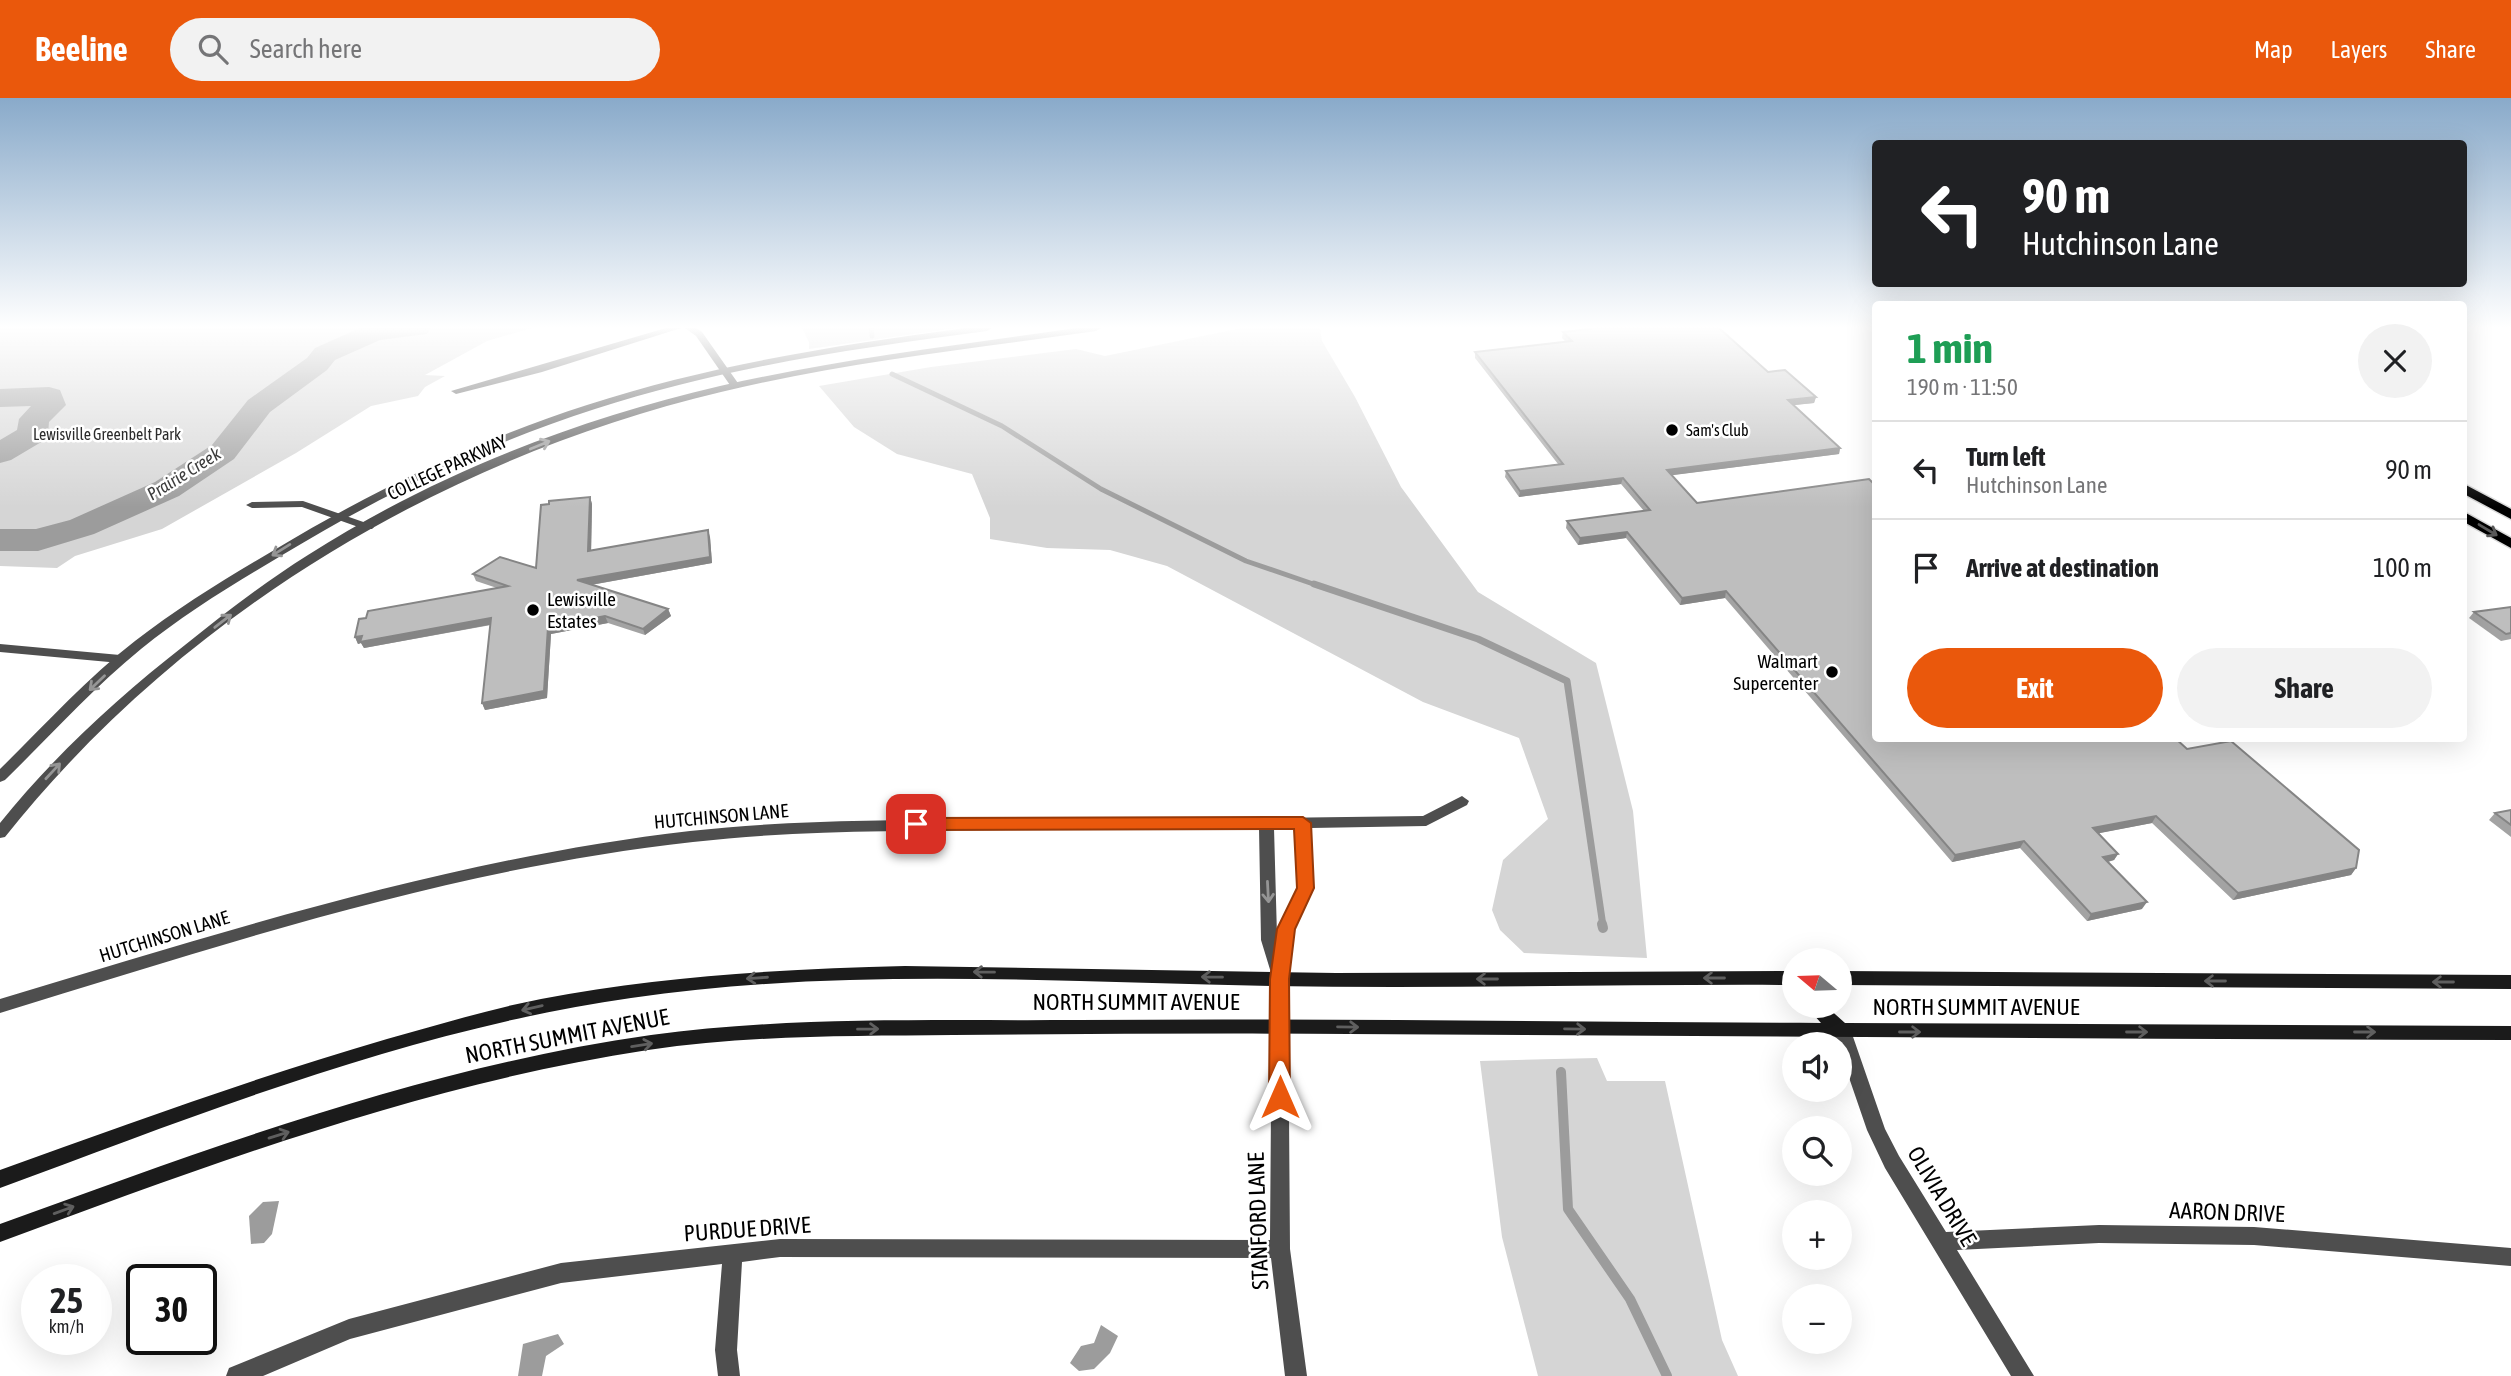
<!DOCTYPE html>
<meta charset="utf-8">
<style>
body{margin:0;font-family:"Asap Condensed",sans-serif;background:#f2f2f2;color:#202124;height:100vh;display:flex;flex-direction:column;font-size:26px;white-space:nowrap}
*{box-sizing:border-box;margin:0}
p{font-size:23px;color:#757577}
.icon{flex:none;width:38px;height:38px;fill:none;stroke:currentColor;stroke-width:2;stroke-linecap:round;stroke-linejoin:round}
.map{position:relative;flex:1;overflow:hidden}
.sheet{position:absolute;left:1872px;top:203px;width:595px;height:441px;display:flex;flex-direction:column;background:#fff;border-radius:7px;box-shadow:0 7px 28px #0002}
.sheet>*{flex:none}
.guide{position:absolute;left:1872px;top:42px;width:595px;height:147px;border-radius:7px;box-shadow:0 7px 28px #0002;background:#202124;color:#fff;overflow:hidden}
.needle{width:46px;rotate:289deg}
.buttons{position:absolute;left:1782px;top:850px;display:grid;gap:14px}
.buttons a{display:grid;place-items:center;width:70px;height:70px;border-radius:50%;background:#fff;box-shadow:0 7px 28px #0002;font-size:35px}
.speed{position:absolute;left:21px;top:1166px;display:flex;gap:14px;font-size:35px;font-weight:700;text-align:center}
.speed>*{display:grid;place-content:center;width:91px;height:91px;border-radius:50%;background:#fff;box-shadow:0 7px 28px #0002;line-height:1}
.speed small{font-size:18px;font-weight:400}
.speed .limit{border:4px solid #111;border-radius:10px;background:#fff;color:#111}
.pin{position:absolute;display:grid;place-items:center;width:60px;height:60px;color:#fff;margin:-30px;border-radius:14px;box-shadow:0 4px 10px #0006}
.me{position:absolute;width:77px;margin:-38px;rotate:0deg;stroke-linejoin:round;filter:drop-shadow(0 0 5px #0008)}
.turn{display:flex;align-items:center;gap:24px;height:147px;padding:0 35px;font-size:32px}
.turn .icon{width:91px;height:91px;stroke-width:2.5}
.turn b{display:block;font-size:49px;line-height:60px}
.round{display:grid;place-items:center;flex:none;width:74px;height:74px;border-radius:37px;background:#f2f2f2}
.headline{display:flex;align-items:center;justify-content:space-between;height:119px;padding:0 35px}
h1{font-size:42px;font-weight:700;line-height:52px;color:#1e9e55}
.primary-button{display:flex;gap:14px;margin-top:auto;padding:14px 35px}
.primary-button a{flex:1;height:80px;border-radius:42px;background:#ea580c;color:#fff;font-size:28px;font-weight:700;line-height:80px;text-align:center}
.primary-button a+a{background:#f2f2f2;color:#202124}
ul{padding:0;list-style:none}
li{display:flex;align-items:center;gap:21px;height:98px;padding:0 35px;border-top:2px solid #e0e0e0}
li div{flex:1}
li b{display:block;font-size:26px}
li em{font-style:normal}
header{display:flex;align-items:center;gap:42px;box-sizing:border-box;height:98px;padding:0 35px;background:#ea580c;color:#fff}
header strong{font-size:33px}
nav{display:flex;gap:38px;margin-inline-start:auto;font-size:24px}
.search{width:490px;height:63px;background:#f2f2f2;display:flex;align-items:center;gap:18px;box-sizing:border-box;padding:0 24px;border-radius:38px;color:#757577;font-size:26px}
.map>svg:first-child{display:block}
.green{fill:#d5d5d5}
.water{fill:#9c9c9c}
.lines{fill:none;stroke-linecap:round;stroke-linejoin:round}
.stream-far2{stroke:#9c9c9c;stroke-width:5}
.stream-far1{stroke:#9c9c9c;stroke-width:7}
.stream{stroke:#9c9c9c;stroke-width:10}
.river{fill:#9c9c9c;fill-rule:evenodd}
.primary-casing{stroke:#dbdbdb;stroke-width:3}
.minor{fill:#4e4e4e;fill-rule:evenodd}
.tertiary{fill:#4e4e4e;fill-rule:evenodd}
.secondary{fill:#1b1b1b;fill-rule:evenodd}
.primary{fill:#000;fill-rule:evenodd}
.wall{fill:#a3a3a3}
.shaded-wall{fill:#858585}
.building{fill:#bebebe;stroke:#858585;stroke-width:2}
.oneway{stroke:#959595}
.oneway2{stroke:#595959}
.oneway3{stroke:#5f5f5f}
.route{fill:#ea580c;stroke:#983908;stroke-width:2}
.poi-dot{fill:#000;stroke:#fff;stroke-width:2.5}
.labels{text-anchor:middle;stroke-width:5;stroke-linejoin:round;paint-order:stroke}
.far-poi-label{font-size:16px;fill:#000;stroke:#fff;text-anchor:start}
.far-park-label{font-size:16px;fill:#2c2c2c;stroke:#fff}
.far-water-label{font-size:18px;font-style:italic;fill:#3d3d3d;stroke:#fff}
.street-label{font-size:19px;fill:#000;stroke:#fff}
.poi-label{font-size:19px;fill:#000;stroke:#fff;text-anchor:start}
.near-street-label{font-size:23px;fill:#000;stroke:#fff}
</style>
<header>
<strong>Beeline</strong>
<div class="search"><svg class="icon" aria-label="search" viewBox="0 0 24 24"><circle cx="10" cy="10" r="6"/><path d="M15 15l6 6"/></svg>Search here</div>
<nav><a>Map</a><a>Layers</a><a>Share</a></nav>
</header>
<div class="map">
<svg width="2511" height="1278" viewBox="0 0 2511 1278">
<rect width="100%" height="100%" fill="#fff"/>
<g class="green">
<path d="M 0,230 L 532,230 L 487,243 L 425,277 L 445,278 L 425,289 L 418,298 L 371,308 L 296,355 L 162,431 L 75,458 L 57,470 L 0,468 Z"/>
<path d="M 802,230 L 956,230 L 809,251 L 809,244 Z"/>
<path d="M 1242,230 L 1320,230 L 1322,243 L 1355,299 L 1401,389 L 1478,494 L 1596,565 L 1633,713 L 1647,860 L 1524,855 L 1500,832 L 1492,812 L 1503,762 L 1548,721 L 1519,640 L 1423,604 L 1167,468 L 1110,452 L 1047,450 L 990,441 L 990,420 L 972,376 L 897,356 L 854,329 L 819,288 L 931,269 L 1076,251 L 1105,258 Z"/>
<path d="M 1597,960 L 1607,983 L 1665,983 L 1722,1242 L 1738,1278 L 1538,1278 L 1502,1139 L 1480,963 Z"/>
</g>
<g class="water">
<path d="M 279,1103 L 272,1136 L 264,1145 L 251,1146 L 249,1118 L 263,1104 Z"/>
<path d="M 1101,1227 L 1118,1238 L 1110,1255 L 1094,1271 L 1079,1273 L 1070,1265 L 1081,1248 L 1094,1245 Z"/>
<path d="M 558,1236 L 564,1246 L 546,1258 L 542,1278 L 518,1278 L 523,1246 Z"/>
</g>
<g class="lines">
<g class="stream-far2">
<path d="M 871,230 L 872,238"/>
<path d="M 892,276 L 1002,328 L 1101,391 L 1246,463 L 1319,488"/>
</g>
<path class="stream-far1" d="M 1314,486 L 1478,541 L 1567,583 L 1603,828"/>
<g class="stream">
<path d="M 1602,826 L 1603,830"/>
<path d="M 1561,974 L 1568,1111 L 1630,1201 L 1667,1278"/>
</g>
<g class="river">
<path d="M 360,230 L 431,230 L 427,236 L 380,242 L 335,262 L 327,272 L 270,314 L 234,361 L 179,398 L 94,436 L 38,453 L 0,453 L 0,431 L 36,431 L 70,422 L 155,384 L 212,347 L 248,302 L 307,260 L 315,250 Z"/>
<path d="M 49,289 L 60,292 L 66,307 L 49,324 L 48,336 L 43,343 L 11,362 L 0,365 L 0,342 L 17,332 L 19,321 L 31,308 L 0,309 L 0,291 Z"/>
</g>
<g class="primary-casing">
<g id="primary">
<path d="M 2464,386 L 2511,411 L 2511,421 L 2464,396 Z"/>
<path d="M 2464,414 L 2511,440 L 2511,450 L 2464,424 Z"/>
</g>
</g>
<g class="minor">
<path d="M 666,230 L 681,230 L 542,274 L 456,296 L 451,293 Z"/>
<path d="M 685,230 L 696,230 L 702,234 L 740,288 L 738,290 L 732,290 L 696,238 Z"/>
<path d="M 303,403 L 372,427 L 374,429 L 372,431 L 364,431 L 302,409 L 252,410 L 246,407 L 252,404 Z"/>
<path d="M 0,546 L 120,557 L 127,561 L 120,565 L 0,554 Z"/>
<path d="M 1462,698 L 1469,703 L 1467,707 L 1426,728 L 1311,730 L 1314,790 L 1294,831 L 1288,881 L 1290,1151 L 1307,1278 L 1285,1278 L 1271,1160 L 780,1159 L 742,1164 L 737,1252 L 740,1278 L 718,1278 L 715,1252 L 722,1166 L 561,1185 L 350,1241 L 263,1278 L 226,1278 L 229,1270 L 349,1221 L 561,1165 L 780,1141 L 1270,1142 L 1272,878 L 1261,842 L 1259,730 C 1175,731 1091,732 1008,732 C 903,733 797,732 693,744 C 456,770 227,845 0,915 L 0,901 C 226,833 455,760 690,733 C 799,721 908,722 1017,722 C 1152,721 1288,720 1423,718 ZM 1274,730 L 1296,730 L 1298,790 L 1278,831 L 1277,838 Z"/>
<path d="M 1842,926 L 1848,928 L 1851,933 L 1885,1031 L 1899,1058 L 1946,1134 L 2099,1127 L 2254,1129 L 2511,1150 L 2511,1168 L 2254,1147 L 2099,1145 L 1957,1152 L 2034,1278 L 2011,1278 L 1885,1070 L 1867,1032 L 1833,933 L 1836,928 Z"/>
</g>
<g class="tertiary">
<path d="M 966,230 L 992,230 L 987,233 C 855,250 722,270 595,311 C 486,346 382,397 284,456 C 235,485 185,515 141,551 C 92,591 50,638 5,682 L 0,684 L 0,671 C 44,628 86,581 135,543 C 179,509 228,479 276,451 C 374,392 478,342 587,307 C 710,267 838,247 966,230 Z"/>
<path d="M 1077,230 L 1101,230 L 1096,233 C 971,251 845,264 721,294 C 444,360 183,515 5,739 L 0,740 L 0,725 C 54,658 117,600 185,547 C 225,515 265,484 308,457 C 433,377 577,321 720,288 C 838,261 958,247 1077,230 Z"/>
</g>
<g class="secondary">
<path d="M 905,868 L 1336,875 L 1794,873 L 1794,887 C 1620,886 1445,891 1271,888 C 1058,884 843,869 631,900 C 413,931 205,1014 0,1090 L 0,1072 C 128,1026 256,979 387,941 C 438,927 489,911 541,901 C 661,878 783,871 905,868 Z"/>
<path d="M 1839,873 L 2511,877 L 2511,891 L 1839,887 Z"/>
<path d="M 1806,908 L 1826,908 L 1845,925 L 2511,928 L 2511,942 C 2123,941 1737,938 1349,936 C 1217,935 1085,936 953,937 C 852,938 749,937 648,952 C 424,986 211,1066 0,1144 L 0,1126 C 212,1049 426,969 651,937 C 791,918 936,923 1078,922 C 1326,920 1573,924 1821,925 Z"/>
</g>
<use href="#primary" class="primary"/>
</g>
<g class="wall">
<path d="M 1563,234 L 1768,274 L 1816,299 L 1814,305 L 1793,307 L 1840,350 L 1839,356 L 1672,377 L 1876,640 L 2187,651 L 2356,770 L 2351,777 L 2233,802 L 2152,725 L 2099,735 L 2118,756 L 2114,762 L 2108,764 L 2142,811 L 2087,823 L 2020,750 L 1952,764 L 1725,500 L 1680,507 L 1626,440 L 1578,447 L 1566,430 L 1567,423 L 1644,413 L 1621,386 L 1519,399 L 1505,379 L 1506,373 L 1558,366 L 1475,260 L 1475,254 L 1566,244 L 1562,240 Z"/>
<path d="M 590,399 L 592,406 L 591,452 L 710,439 L 712,465 L 591,487 L 668,511 L 671,518 L 645,537 L 608,525 L 551,536 L 547,600 L 485,612 L 482,605 L 491,527 L 364,550 L 361,545 L 358,546 L 355,539 L 497,490 L 476,483 L 473,476 L 536,470 L 549,406 Z"/>
<path d="M 2511,509 L 2511,541 L 2501,543 L 2469,520 L 2474,514 Z"/>
<path d="M 2511,712 L 2511,739 L 2489,722 L 2495,715 Z"/>
</g>
<g class="shaded-wall">
<path d="M 1816,299 L 1814,305 L 1786,308 L 1788,302 Z"/>
<path d="M 1840,350 L 1839,356 L 1666,378 L 1667,372 Z"/>
<path d="M 1623,380 L 1621,386 L 1519,399 L 1520,393 Z"/>
<path d="M 590,399 L 592,406 L 591,459 L 588,453 Z"/>
<path d="M 708,432 L 710,439 L 712,465 L 579,489 L 577,482 Z"/>
<path d="M 1627,434 L 1626,440 L 1578,447 L 1580,440 Z"/>
<path d="M 1726,493 L 1725,500 L 1680,507 L 1682,500 Z"/>
<path d="M 668,511 L 671,518 L 645,537 L 643,531 Z"/>
<path d="M 605,518 L 608,525 L 551,536 L 547,600 L 485,612 L 482,605 L 548,529 Z"/>
<path d="M 491,520 L 494,526 L 364,550 L 361,545 L 358,546 L 355,539 Z"/>
<path d="M 2156,718 L 2152,725 L 2090,737 L 2093,730 Z"/>
<path d="M 2024,743 L 2020,750 L 1952,764 L 1955,757 Z"/>
<path d="M 2118,756 L 2114,762 L 2099,766 L 2103,759 Z"/>
<path d="M 2356,770 L 2351,777 L 2233,802 L 2238,795 Z"/>
<path d="M 2147,804 L 2142,811 L 2087,823 L 2091,816 Z"/>
</g>
<g class="building">
<path d="M 1599,230 L 1719,230 L 1768,274 L 1785,272 L 1816,299 L 1788,302 L 1840,350 L 1667,372 L 1697,405 L 1869,381 L 1876,388 L 1876,640 L 2175,640 L 2187,651 L 2231,643 L 2359,752 L 2356,770 L 2238,795 L 2156,718 L 2093,730 L 2118,756 L 2103,759 L 2147,804 L 2091,816 L 2024,743 L 1955,757 L 1726,493 L 1682,500 L 1627,434 L 1580,440 L 1567,423 L 1650,412 L 1623,380 L 1520,393 L 1506,373 L 1563,366 L 1475,254 L 1572,243 L 1563,234 Z"/>
<path d="M 590,399 L 588,453 L 708,432 L 710,459 L 577,482 L 668,511 L 643,531 L 605,518 L 548,529 L 544,593 L 482,605 L 491,520 L 360,544 L 362,538 L 355,539 L 359,521 L 366,520 L 368,513 L 508,488 L 473,476 L 500,459 L 536,470 L 541,407 L 549,406 L 549,403 Z"/>
<path d="M 2511,509 L 2511,535 L 2506,536 L 2474,514 Z"/>
<path d="M 2511,712 L 2511,727 L 2495,715 Z"/>
</g>
<defs><path id="oneway-shaft" d="M-6 0H5M1.5-3L5.5 0L1.5 3" fill="none" stroke-width="1.6" stroke-linecap="round" stroke-linejoin="round" transform="scale(1.75)"/></defs>
<g class="oneway">
<use href="#oneway-shaft" transform="translate(540 347) rotate(-22)"/>
<use href="#oneway-shaft" transform="translate(281 452) rotate(148)"/>
<use href="#oneway-shaft" transform="translate(223 523) rotate(-38)"/>
<use href="#oneway-shaft" transform="translate(97 585) rotate(136)"/>
<use href="#oneway-shaft" transform="translate(53 673) rotate(-47)"/>
<use href="#oneway-shaft" transform="translate(1268 794) rotate(87)"/>
</g>
<use class="oneway2" href="#oneway-shaft" transform="translate(2488 432) rotate(31)"/>
<g class="oneway3">
<use href="#oneway-shaft" transform="translate(984 874) rotate(-179)"/>
<use href="#oneway-shaft" transform="translate(1212 879) rotate(-179)"/>
<use href="#oneway-shaft" transform="translate(757 880) rotate(176)"/>
<use href="#oneway-shaft" transform="translate(1714 880) rotate(180)"/>
<use href="#oneway-shaft" transform="translate(1487 881) rotate(180)"/>
<use href="#oneway-shaft" transform="translate(2215 883) rotate(-180)"/>
<use href="#oneway-shaft" transform="translate(2443 884) rotate(-180)"/>
<use href="#oneway-shaft" transform="translate(532 910) rotate(167)"/>
<use href="#oneway-shaft" transform="translate(1348 929) rotate(1)"/>
<use href="#oneway-shaft" transform="translate(868 931) rotate(-1)"/>
<use href="#oneway-shaft" transform="translate(1575 931) rotate(1)"/>
<use href="#oneway-shaft" transform="translate(1910 934)"/>
<use href="#oneway-shaft" transform="translate(2137 934)"/>
<use href="#oneway-shaft" transform="translate(2365 934)"/>
<use href="#oneway-shaft" transform="translate(642 947) rotate(-9)"/>
<use href="#oneway-shaft" transform="translate(279 1037) rotate(-17)"/>
<use href="#oneway-shaft" transform="translate(64 1112) rotate(-20)"/>
</g>
<linearGradient id="sky" x2="0" y2="1"><stop stop-color="#89aaca"/><stop offset="0.56" stop-color="#fff"/><stop offset="1" stop-color="#fff" stop-opacity="0"/></linearGradient>
<rect width="2511" height="409" fill="url(#sky)"/>
<path class="route" d="M 1303,719 L 1311,725 L 1314,790 L 1295,831 L 1289,881 L 1290,999 L 1287,1005 L 1280,1008 L 1272,1005 L 1269,999 L 1270,881 L 1277,831 L 1297,790 L 1294,731 L 916,732 L 907,726 L 916,720 Z"/>
<g class="poi-dot">
<circle cx="1672" cy="332" r="7"/>
<circle cx="533" cy="512" r="7"/>
<circle cx="1832" cy="574" r="7"/>
</g>
<g class="labels">
<g class="far-poi-label">
<text x="1686" y="338">Sam's Club</text>
</g>
<g class="far-park-label">
<text x="107" y="342">Lewisville Greenbelt Park</text>
</g>
<g class="far-water-label">
<text transform="translate(184 376) rotate(-32)" y="6">Prairie Creek</text>
</g>
<g class="street-label">
<text transform="translate(447 369) rotate(-25)" y="7">COLLEGE PARKWAY</text>
<text transform="translate(721 718) rotate(-5)" y="7">HUTCHINSON LANE</text>
<text transform="translate(164 838) rotate(-17)" y="7">HUTCHINSON LANE</text>
</g>
<g class="poi-label">
<text x="547" y="508">Lewisville<tspan x="547" dy="22">Estates</tspan></text>
<text x="1818" y="570" text-anchor="end">Walmart<tspan x="1818" dy="22">Supercenter</tspan></text>
</g>
<g class="near-street-label">
<text x="1136" y="912">NORTH SUMMIT AVENUE</text>
<text x="1976" y="917">NORTH SUMMIT AVENUE</text>
<text transform="translate(567 938) rotate(-11)" y="8">NORTH SUMMIT AVENUE</text>
<text transform="translate(1942 1098) rotate(59)" y="8">OLIVIA DRIVE</text>
<text transform="translate(2227 1114) rotate(2)" y="8">AARON DRIVE</text>
<text transform="translate(1258 1123) rotate(-92)" y="8">STANFORD LANE</text>
<text transform="translate(747 1131) rotate(-4)" y="8">PURDUE DRIVE</text>
</g>
</g>
</svg>
<div class="buttons">
<a><svg class="needle" viewBox="-14 -14 28 28"><path d="M0-13l5 13h-10z" fill="#e53935"/><path d="M0 13l5-13h-10z" fill="#757577"/></svg></a>
<a><svg class="icon" aria-label="sound" viewBox="0 0 24 24"><path d="M4 9h4l5-4v14l-5-4H4zM17 9q2 3 0 6"/></svg></a>
<a><svg class="icon" aria-label="search" viewBox="0 0 24 24"><circle cx="10" cy="10" r="6"/><path d="M15 15l6 6"/></svg></a>
<a>+</a>
<a>−</a>
</div>
<div class="speed"><div>25<small>km/h</small></div><div class="limit">30</div></div>
<div class="pin" style="left:916px;top:726px;background:#d93025"><svg class="icon" aria-label="arrive" viewBox="0 0 24 24"><path d="M6 21V4h12l-3 4 3 4H6"/></svg></div>
<svg class="me" style="left:1280px;top:999px" viewBox="-20 -20 40 40"><path d="M0-17L14 15 0 8-14 15z" fill="#ea580c" stroke="#fff" stroke-width="4"/></svg>
<div class="guide">
<div class="turn"><svg class="icon" aria-label="left" viewBox="0 0 24 24"><path d="M17 20v-9H6M10 6l-5 5 5 5"/></svg><div><b>90 m</b>Hutchinson Lane</div></div>
</div>
<section class="sheet">
<div class="headline"><div><h1>1 min</h1><p>190 m · 11:50</p></div><a class="round"><svg class="icon" aria-label="close" viewBox="0 0 24 24"><path d="M6 6l12 12M18 6L6 18"/></svg></a></div>
<ul>
<li><svg class="icon" aria-label="left" viewBox="0 0 24 24"><path d="M17 20v-9H6M10 6l-5 5 5 5"/></svg><div><b>Turn left</b><p>Hutchinson Lane</p></div><em>90 m</em></li>
<li><svg class="icon" aria-label="arrive" viewBox="0 0 24 24"><path d="M6 21V4h12l-3 4 3 4H6"/></svg><div><b>Arrive at destination</b></div><em>100 m</em></li>
</ul>
<div class="primary-button"><a>Exit</a><a>Share</a></div>
</section>
</div>
